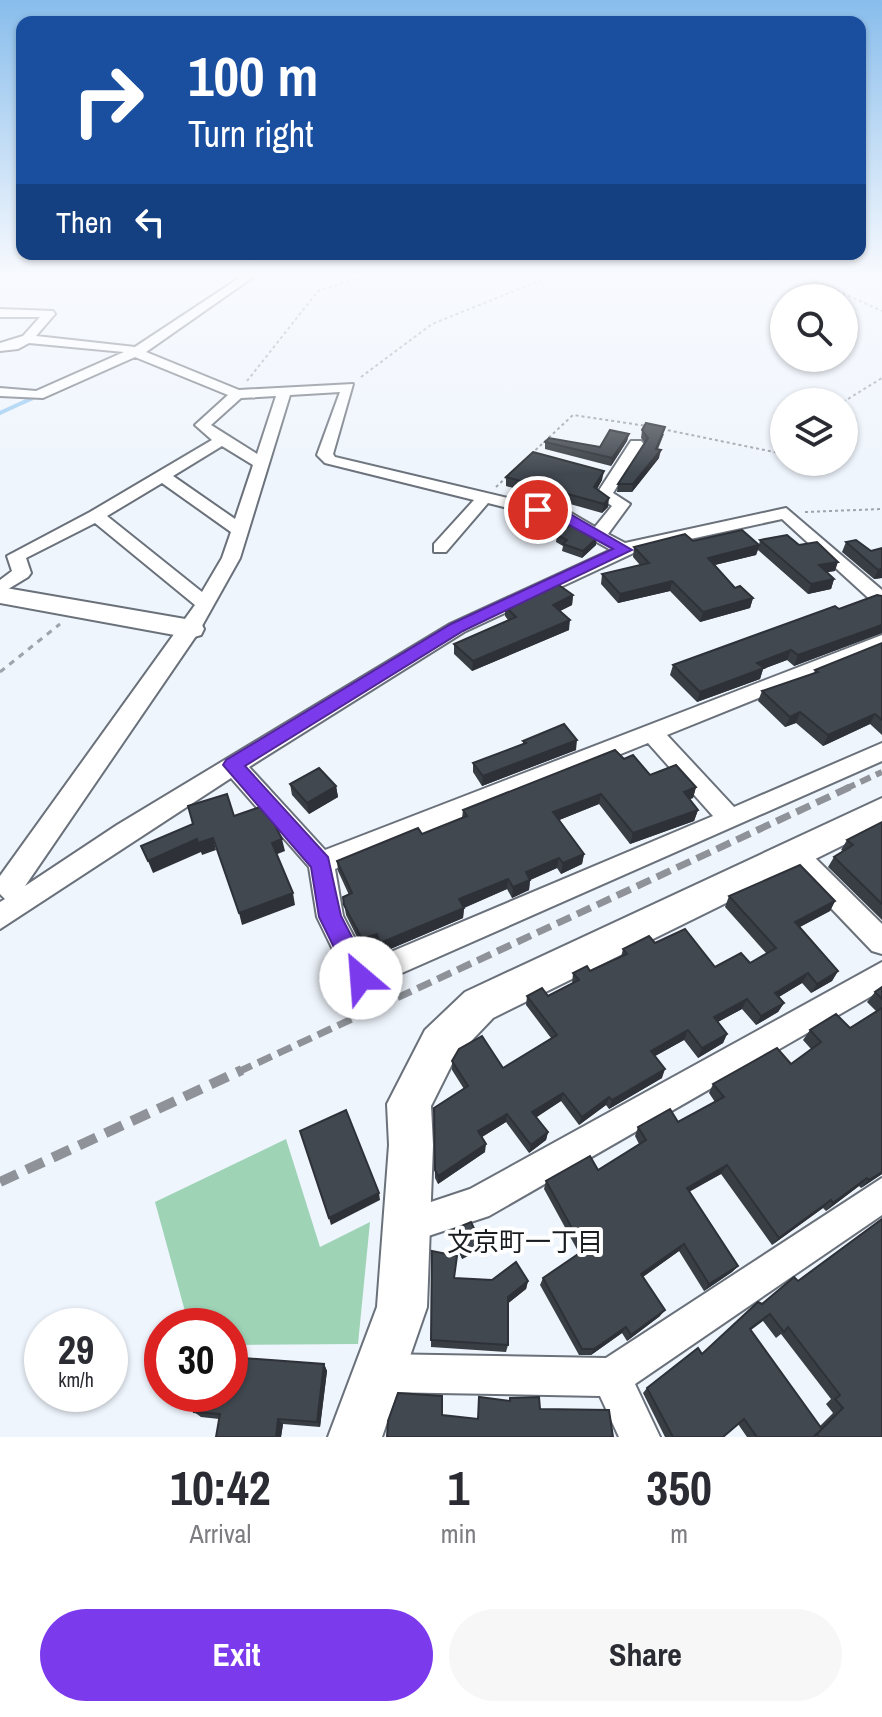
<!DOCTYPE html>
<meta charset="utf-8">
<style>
body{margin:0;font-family:"Archivo Narrow","Noto Sans JP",sans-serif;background:#f7f7f7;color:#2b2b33;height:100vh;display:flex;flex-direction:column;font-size:30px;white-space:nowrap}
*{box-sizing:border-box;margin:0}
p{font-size:26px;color:#7c7c81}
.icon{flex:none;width:44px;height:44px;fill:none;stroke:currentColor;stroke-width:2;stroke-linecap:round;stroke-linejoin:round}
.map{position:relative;height:1437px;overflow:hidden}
.sheet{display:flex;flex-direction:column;background:#fff;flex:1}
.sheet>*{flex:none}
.hud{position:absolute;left:16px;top:16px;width:850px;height:244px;border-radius:16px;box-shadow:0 2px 6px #0004;background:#1a4fa0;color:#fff;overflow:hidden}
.controls{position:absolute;left:770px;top:284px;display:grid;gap:16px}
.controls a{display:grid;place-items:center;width:88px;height:88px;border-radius:50%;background:#fff;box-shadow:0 2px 6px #0004;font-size:40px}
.speed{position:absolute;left:24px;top:1308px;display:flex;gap:16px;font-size:40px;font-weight:700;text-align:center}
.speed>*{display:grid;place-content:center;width:104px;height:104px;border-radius:50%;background:#fff;box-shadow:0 2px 6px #0004;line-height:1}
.speed small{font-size:20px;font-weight:400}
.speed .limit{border:12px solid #d22;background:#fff;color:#111}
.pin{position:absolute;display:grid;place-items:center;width:68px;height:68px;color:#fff;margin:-34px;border:4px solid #fff;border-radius:50%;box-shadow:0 2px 8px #0007}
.me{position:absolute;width:88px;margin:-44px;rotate:333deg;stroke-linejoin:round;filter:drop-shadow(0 0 6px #0008)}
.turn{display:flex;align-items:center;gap:28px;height:168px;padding:0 40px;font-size:36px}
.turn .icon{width:104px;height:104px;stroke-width:2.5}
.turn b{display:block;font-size:56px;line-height:68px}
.then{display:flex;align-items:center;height:76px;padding:0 40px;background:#0003;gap:16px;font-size:30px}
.eta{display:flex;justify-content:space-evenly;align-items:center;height:136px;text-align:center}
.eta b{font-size:48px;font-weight:700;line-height:56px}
.primary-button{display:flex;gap:16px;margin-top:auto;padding:16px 40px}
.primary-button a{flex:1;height:92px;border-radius:48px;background:#7c3aed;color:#fff;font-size:32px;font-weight:700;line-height:92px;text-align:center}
.primary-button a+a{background:#f7f7f7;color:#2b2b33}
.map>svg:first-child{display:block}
.green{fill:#9ed3b6}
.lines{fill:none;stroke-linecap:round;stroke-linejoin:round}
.stream-far1{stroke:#98caf1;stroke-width:3}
.stream{stroke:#98caf1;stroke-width:4}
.street-casing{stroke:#6a717a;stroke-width:4}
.secondary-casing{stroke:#6a717a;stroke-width:4}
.path-far1{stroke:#9fa3aa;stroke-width:2;stroke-dasharray:3 3;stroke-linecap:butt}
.path{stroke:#9fa3aa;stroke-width:3;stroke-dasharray:6 6;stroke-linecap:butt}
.street{fill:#fff;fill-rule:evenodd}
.secondary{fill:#fff;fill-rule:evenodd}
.rail-far2{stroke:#8f9399;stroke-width:6;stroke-dasharray:11 6;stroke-linecap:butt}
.rail-far1{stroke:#8f9399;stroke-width:7;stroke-dasharray:15 7;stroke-linecap:butt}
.rail{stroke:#8f9399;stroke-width:10;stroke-dasharray:19 10;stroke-linecap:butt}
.wall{fill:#393e45;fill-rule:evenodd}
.shaded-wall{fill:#2e3238}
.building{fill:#424850;stroke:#2e3238;stroke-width:2;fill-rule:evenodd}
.route{fill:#7c3aed;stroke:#51269a;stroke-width:2}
.labels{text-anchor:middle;stroke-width:8;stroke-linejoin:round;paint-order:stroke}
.near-neighbourhood-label{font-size:26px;fill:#1a1d20;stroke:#fff}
</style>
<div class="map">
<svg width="882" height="1437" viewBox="0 0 882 1437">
<rect width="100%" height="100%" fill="#eff5fd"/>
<path class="green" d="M 286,1139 L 320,1247 L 370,1222 L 358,1344 L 230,1345 L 230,1326 L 189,1326 L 155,1202 Z"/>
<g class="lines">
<path class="stream-far1" d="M 22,403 L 32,399"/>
<path class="stream" d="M 0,413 L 26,401"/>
<g class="street-casing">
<g id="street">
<path d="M 247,273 L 259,273 L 146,352 L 239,390 L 353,384 L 333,454 L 335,457 L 571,513 L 595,527 L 612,506 L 596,495 L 631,441 L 641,441 L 644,444 L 613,493 L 630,504 L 608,534 L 625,543 L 786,508 L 882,590 L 882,606 L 875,604 L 782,519 L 640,550 L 464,632 L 249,767 L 325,850 L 882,635 L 882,648 L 667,735 L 734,807 L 882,743 L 882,761 L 361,991 L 351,987 L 317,917 L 309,867 L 231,778 L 0,929 L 0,902 L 5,899 L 0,894 L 0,876 L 195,605 L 95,523 L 26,558 L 31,573 L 28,577 L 0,594 L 0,580 L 12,571 L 7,556 L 90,512 L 212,440 L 195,425 L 228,395 L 135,357 L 43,398 L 0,396 L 0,388 L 36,391 L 124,352 L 29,343 L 18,349 L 0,351 L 0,343 L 23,336 L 40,317 L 0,317 L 0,309 L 53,311 L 55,314 L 36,336 L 135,347 ZM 340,392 L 317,455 L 325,463 L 474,500 L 434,544 L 434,552 L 446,552 L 488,503 L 559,521 L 611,550 L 450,624 L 117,825 L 25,886 L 198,633 L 240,558 L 290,395 ZM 276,396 L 257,454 L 211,425 L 241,398 ZM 222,446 L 253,465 L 235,519 L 173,476 ZM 162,483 L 231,532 L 222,558 L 202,592 L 107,516 ZM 648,743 L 713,816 L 367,962 L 343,916 L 335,869 Z"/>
<path d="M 794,843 L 803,846 L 882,924 L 882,954 L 872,951 L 785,860 L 781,853 L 785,846 Z"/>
<path d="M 882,962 L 882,990 L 489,1216 L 407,1243 L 395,1238 L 390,1226 L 395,1214 L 470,1189 Z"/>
<path d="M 882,1178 L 882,1215 L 635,1384 L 660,1437 L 619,1437 L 600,1396 L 379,1392 L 365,1387 L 360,1373 L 365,1359 L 379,1354 L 606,1358 Z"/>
</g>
</g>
<g class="secondary-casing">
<g id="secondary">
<path d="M 0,587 L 191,620 L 201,623 L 204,629 L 201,635 L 191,638 L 0,603 Z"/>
<path d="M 882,798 L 882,826 L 493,1018 L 455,1058 L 431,1106 L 433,1145 L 427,1307 L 382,1437 L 328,1437 L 377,1307 L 389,1145 L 387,1104 L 425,1030 L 465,992 Z"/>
</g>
</g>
<g class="path-far1">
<path d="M 799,273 L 882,311"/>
<path d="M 809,275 L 862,273"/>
<path d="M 361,377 L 432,324 L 559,273"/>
<path d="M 247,381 L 318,291 L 377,273"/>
<path d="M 843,402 L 882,378"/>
<path d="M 662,429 L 784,454"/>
<path d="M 496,487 L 573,415 L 647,426"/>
<path d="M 805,512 L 882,509"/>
</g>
<path class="path" d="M 0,672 L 60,624"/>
<use href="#street" class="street"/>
<use href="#secondary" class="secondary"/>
<path class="rail-far2" d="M 845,789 L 882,772"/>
<path class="rail-far1" d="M 238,1072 L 850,787"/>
<path class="rail" d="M 0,1182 L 242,1070"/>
</g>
<g class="wall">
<path d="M 642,430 L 664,434 L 658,449 L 659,458 L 632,492 L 617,492 L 618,484 L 645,443 L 641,438 Z"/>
<path d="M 629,434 L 627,441 L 611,466 L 545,449 L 545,442 L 600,447 Z"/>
<path d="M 506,477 L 602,480 L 597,489 L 608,507 L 602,513 L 506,486 Z"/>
<path d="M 557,535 L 596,545 L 582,558 L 562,551 L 563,546 L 556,542 Z"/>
<path d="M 760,540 L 799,545 L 835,571 L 827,572 L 834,579 L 831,589 L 808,594 L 758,550 L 756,555 L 715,565 L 735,588 L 753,598 L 750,608 L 700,622 L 670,591 L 618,603 L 601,584 L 602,574 L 640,565 L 633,557 L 634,547 L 693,541 L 759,545 Z"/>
<path d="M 846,542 L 871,551 L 882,578 L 874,579 L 842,552 Z"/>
<path d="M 573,595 L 572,605 L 560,611 L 569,630 L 472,671 L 454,654 L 454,644 L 508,620 L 505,616 L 505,606 Z"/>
<path d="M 882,596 L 882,633 L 794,666 L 787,660 L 763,669 L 760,679 L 697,702 L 670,675 L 673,665 Z"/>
<path d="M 882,643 L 882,735 L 870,724 L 823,746 L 796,723 L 785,727 L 758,701 L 762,691 L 814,673 L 815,670 Z"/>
<path d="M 523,741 L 576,750 L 482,786 L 473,772 L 473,763 L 523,745 Z"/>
<path d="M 624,759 L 650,775 L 696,787 L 693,798 L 689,799 L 698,810 L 694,821 L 630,844 L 599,804 L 559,820 L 584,854 L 582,864 L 561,874 L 557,868 L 530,880 L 529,890 L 512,898 L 507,889 L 464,908 L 463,918 L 381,953 L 378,944 L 363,949 L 346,915 L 343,897 L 349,895 L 338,871 L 337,861 L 422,834 L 462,818 L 463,810 Z"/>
<path d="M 290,784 L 336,786 L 338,797 L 309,814 L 292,795 Z"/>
<path d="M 882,822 L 882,920 L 828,867 L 834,857 L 843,851 L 841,850 L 847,840 Z"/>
<path d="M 729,896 L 835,901 L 830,911 L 800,927 L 838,971 L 832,981 L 811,993 L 802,983 L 779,997 L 784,1003 L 778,1012 L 756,1025 L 742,1009 L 718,1022 L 727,1034 L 723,1043 L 698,1058 L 684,1040 L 655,1056 L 662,1078 L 609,1109 L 606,1105 L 579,1125 L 561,1101 L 536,1117 L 548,1132 L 546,1140 L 529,1153 L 506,1122 L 482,1137 L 485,1152 L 438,1184 L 435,1178 L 434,1108 L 464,1089 L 452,1070 L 452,1061 L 503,1068 L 551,1038 L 526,1005 L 527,996 L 548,996 L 572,984 L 573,973 L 590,971 L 621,957 L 623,949 L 655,943 L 715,967 L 750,963 L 767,954 L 725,907 Z"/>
<path d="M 882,987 L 882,1174 L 861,1188 L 859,1186 L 826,1211 L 823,1208 L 772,1245 L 721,1174 L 689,1191 L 738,1266 L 732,1272 L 704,1291 L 679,1251 L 643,1277 L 660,1316 L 627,1341 L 622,1333 L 591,1355 L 579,1355 L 540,1285 L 543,1278 L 579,1253 L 544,1189 L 546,1181 L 598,1170 L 639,1144 L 635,1136 L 638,1127 L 678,1122 L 715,1102 L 709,1093 L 713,1084 L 791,1064 L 811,1049 L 803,1040 L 810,1030 L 850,1028 L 876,1011 L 867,1002 L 875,992 Z"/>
<path d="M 452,1230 L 482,1246 L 481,1249 L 462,1259 L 452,1234 Z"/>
<path d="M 432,1251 L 455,1278 L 528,1281 L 526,1289 L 508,1303 L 508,1345 L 506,1352 L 431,1347 Z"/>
<path d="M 794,1277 L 882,1437 L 747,1437 L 738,1424 L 723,1437 L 665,1437 L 643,1393 L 647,1388 L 702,1354 ZM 763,1321 L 776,1338 L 781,1334 L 831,1399 L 826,1404 L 833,1413 L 820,1426 L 751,1330 Z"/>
<path d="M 324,1364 L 327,1371 L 320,1427 L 283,1424 L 281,1437 L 216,1437 L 219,1419 L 201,1417 L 194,1412 Z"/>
</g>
<g class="shaded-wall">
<path d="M 629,434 L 627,441 L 611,466 L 612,458 Z"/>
<path d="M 661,450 L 659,458 L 632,492 L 633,484 Z"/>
<path d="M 604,471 L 602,480 L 593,496 L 594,487 Z"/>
<path d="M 609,498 L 608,507 L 602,513 L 604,504 Z"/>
<path d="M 597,538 L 596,545 L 582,558 L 583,551 Z"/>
<path d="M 759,545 L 756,555 L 706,567 L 708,558 Z"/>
<path d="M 838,562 L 835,571 L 815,574 L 819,565 Z"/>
<path d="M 882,569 L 882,578 L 874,579 L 878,570 Z"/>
<path d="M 834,579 L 831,589 L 808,594 L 811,584 Z"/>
<path d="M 672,581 L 670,591 L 618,603 L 620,594 Z"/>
<path d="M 573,595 L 572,605 L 552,615 L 553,605 Z"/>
<path d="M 753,598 L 750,608 L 700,622 L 703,612 Z"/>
<path d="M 570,620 L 569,630 L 472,671 L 473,661 Z"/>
<path d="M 882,625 L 882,633 L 794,666 L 798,655 Z"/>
<path d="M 791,650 L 787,660 L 763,669 L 760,679 L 697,702 L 700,692 L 757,663 Z"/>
<path d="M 800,712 L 796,723 L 785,727 L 790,717 Z"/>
<path d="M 875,714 L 870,724 L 823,746 L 828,735 Z"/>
<path d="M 577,740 L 576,750 L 482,786 L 483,776 Z"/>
<path d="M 336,786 L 338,797 L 309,814 L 307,803 Z"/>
<path d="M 696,787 L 693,798 L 680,803 L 684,792 Z"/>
<path d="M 601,794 L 599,804 L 552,823 L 553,812 Z"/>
<path d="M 698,810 L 694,821 L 630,844 L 633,833 Z"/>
<path d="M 213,838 L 216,850 L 202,855 L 201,852 L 153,873 L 148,861 L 197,839 Z"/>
<path d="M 282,839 L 285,851 L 275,855 L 272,843 Z"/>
<path d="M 584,854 L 582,864 L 561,874 L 563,863 Z"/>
<path d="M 559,858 L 557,868 L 528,881 L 530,880 L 529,890 L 512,898 L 513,887 L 526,872 Z"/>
<path d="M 508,879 L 507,889 L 459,910 L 459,899 Z"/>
<path d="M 293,893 L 295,905 L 242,925 L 239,913 Z"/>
<path d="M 835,901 L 830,911 L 790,932 L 795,922 Z"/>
<path d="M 464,908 L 463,918 L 381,953 L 380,943 Z"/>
<path d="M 377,934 L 378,944 L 363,949 L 362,939 Z"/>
<path d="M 838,971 L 832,981 L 811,993 L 817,984 Z"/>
<path d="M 808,973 L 802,983 L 770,1002 L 775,993 Z"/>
<path d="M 747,999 L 742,1009 L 710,1026 L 714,1017 Z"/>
<path d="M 784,1003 L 778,1012 L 756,1025 L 761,1016 Z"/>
<path d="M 688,1030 L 684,1040 L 648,1060 L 651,1051 Z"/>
<path d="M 727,1034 L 723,1043 L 698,1058 L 702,1048 Z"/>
<path d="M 665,1069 L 662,1078 L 609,1109 L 612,1100 Z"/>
<path d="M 563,1093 L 561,1101 L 531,1121 L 532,1112 Z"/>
<path d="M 609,1097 L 606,1105 L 579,1125 L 582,1117 Z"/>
<path d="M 507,1114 L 506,1122 L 477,1140 L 478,1131 Z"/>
<path d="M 548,1132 L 546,1140 L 529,1153 L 531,1145 Z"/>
<path d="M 486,1144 L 485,1152 L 438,1184 L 438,1176 Z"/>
<path d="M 727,1165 L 721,1174 L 682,1196 L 687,1188 Z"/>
<path d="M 882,1172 L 882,1174 L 861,1188 L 869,1180 Z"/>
<path d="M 867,1178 L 859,1186 L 826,1211 L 833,1203 Z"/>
<path d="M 379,1193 L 380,1200 L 331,1225 L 329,1218 Z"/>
<path d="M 831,1200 L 823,1208 L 772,1245 L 779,1238 Z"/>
<path d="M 684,1244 L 679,1251 L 637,1281 L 641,1274 Z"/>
<path d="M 482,1246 L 481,1249 L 462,1259 L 462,1256 Z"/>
<path d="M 738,1266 L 732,1272 L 704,1291 L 709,1284 Z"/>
<path d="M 528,1281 L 526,1289 L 506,1305 L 508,1297 Z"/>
<path d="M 665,1310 L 660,1316 L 627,1341 L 631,1335 Z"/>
<path d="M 626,1327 L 622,1333 L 591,1355 L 594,1349 Z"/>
<path d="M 324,1364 L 327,1371 L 320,1427 L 317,1422 Z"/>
<path d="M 278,1419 L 283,1424 L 281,1437 L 276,1437 Z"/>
</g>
<g class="building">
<path d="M 646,423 L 665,427 L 656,449 L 661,450 L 633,484 L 618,484 L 648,438 L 642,430 Z"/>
<path d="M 610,430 L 629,434 L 612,458 L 545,442 L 549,438 L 600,447 Z"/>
<path d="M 533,452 L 604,471 L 594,487 L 609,498 L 604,504 L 506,477 Z"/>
<path d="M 572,524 L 597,538 L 583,551 L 563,544 L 567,540 L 557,535 Z"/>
<path d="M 742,530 L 759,545 L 708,558 L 735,588 L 740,586 L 753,598 L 703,612 L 672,581 L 620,594 L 602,574 L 649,563 L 634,547 L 685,534 L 693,541 Z"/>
<path d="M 787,535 L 799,545 L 817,542 L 838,562 L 819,565 L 834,579 L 811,584 L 760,540 Z"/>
<path d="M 856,540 L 871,551 L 882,548 L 882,569 L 878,570 L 846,542 Z"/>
<path d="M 556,583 L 573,595 L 553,605 L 570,620 L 473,661 L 454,644 L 516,617 L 505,606 Z"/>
<path d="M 877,595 L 882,596 L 882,625 L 798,655 L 791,650 L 757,663 L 764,668 L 700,692 L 673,665 L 835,606 L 839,609 Z"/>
<path d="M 882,643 L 882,720 L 875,714 L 828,735 L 800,712 L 790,717 L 762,691 L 818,672 L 815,670 Z"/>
<path d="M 564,724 L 577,740 L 483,776 L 473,763 L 526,743 L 523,741 Z"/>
<path d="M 615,750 L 624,759 L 633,755 L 650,775 L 676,765 L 696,787 L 684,792 L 698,810 L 633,833 L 601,794 L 553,812 L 584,854 L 563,863 L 559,858 L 526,872 L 530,880 L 513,887 L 508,879 L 459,899 L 464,908 L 380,943 L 377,934 L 362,939 L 344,905 L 343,897 L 352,893 L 337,861 L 418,828 L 422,834 L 467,816 L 463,810 Z"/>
<path d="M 319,768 L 336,786 L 307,803 L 290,784 Z"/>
<path d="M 227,794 L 234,816 L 260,807 L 274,823 L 282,839 L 272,843 L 293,893 L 239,913 L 213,838 L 198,843 L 197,839 L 148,861 L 141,846 L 193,824 L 188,806 Z"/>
<path d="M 882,822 L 882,904 L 834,857 L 853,845 L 847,840 Z"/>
<path d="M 800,865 L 835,901 L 795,922 L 838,971 L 817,984 L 808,973 L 775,993 L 784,1003 L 761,1016 L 747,999 L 714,1017 L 727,1034 L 702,1048 L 688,1030 L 651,1051 L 665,1069 L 612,1100 L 609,1097 L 582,1117 L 563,1093 L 532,1112 L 548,1132 L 531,1145 L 507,1114 L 478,1131 L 486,1144 L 438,1176 L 435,1170 L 434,1108 L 468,1086 L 452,1061 L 459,1049 L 482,1036 L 503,1068 L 557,1035 L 527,996 L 542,988 L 548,996 L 579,980 L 573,973 L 587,966 L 590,971 L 627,954 L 623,949 L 649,936 L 655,943 L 685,929 L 715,967 L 741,953 L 750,963 L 776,948 L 729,896 Z"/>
<path d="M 882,987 L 882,999 L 875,992 Z"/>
<path d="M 882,1008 L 882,1172 L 869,1180 L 867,1178 L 833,1203 L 831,1200 L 779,1238 L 727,1165 L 687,1188 L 738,1266 L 709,1284 L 684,1244 L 641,1274 L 665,1310 L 631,1335 L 626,1327 L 594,1349 L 582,1349 L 543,1278 L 584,1250 L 546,1181 L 590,1156 L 598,1170 L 646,1140 L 638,1127 L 670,1109 L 678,1122 L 724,1097 L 713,1084 L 777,1048 L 791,1064 L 821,1042 L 810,1030 L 836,1014 L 850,1028 Z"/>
<path d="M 346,1110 L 379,1193 L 329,1218 L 300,1131 Z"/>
<path d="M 882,1219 L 882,1437 L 819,1437 L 817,1434 L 822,1429 L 813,1437 L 757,1437 L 744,1419 L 723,1437 L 673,1437 L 647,1388 L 698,1348 L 702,1354 L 758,1302 L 762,1304 L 794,1277 L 798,1281 ZM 770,1314 L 784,1332 L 788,1327 L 840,1395 L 835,1399 L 843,1408 L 822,1429 L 750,1329 Z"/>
<path d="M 471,1222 L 482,1246 L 462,1256 L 452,1230 Z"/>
<path d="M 432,1251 L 457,1256 L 454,1278 L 492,1280 L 516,1262 L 528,1281 L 508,1297 L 508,1345 L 431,1340 Z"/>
<path d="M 230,1357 L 324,1364 L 317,1422 L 278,1419 L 276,1437 L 216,1437 L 220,1414 L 194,1412 L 198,1394 L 230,1394 Z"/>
<path d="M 398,1393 L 442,1396 L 442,1415 L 478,1419 L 479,1397 L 510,1401 L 510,1398 L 539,1397 L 540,1409 L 609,1410 L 613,1437 L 387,1437 L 388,1421 Z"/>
</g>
<linearGradient id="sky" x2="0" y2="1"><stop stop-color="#88bdec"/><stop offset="0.58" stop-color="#f8fafe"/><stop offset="1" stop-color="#f8fafe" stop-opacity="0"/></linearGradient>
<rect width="882" height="474" fill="url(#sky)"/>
<path class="route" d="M 538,506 L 570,514 L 632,550 L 463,631 L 245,766 L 328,857 L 341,916 L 373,978 L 369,986 L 361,989 L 353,986 L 319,917 L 311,867 L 223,765 L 226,760 L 451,624 L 613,549 L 560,520 L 533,513 L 533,507 Z"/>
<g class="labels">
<g class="near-neighbourhood-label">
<text x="525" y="1251">文京町一丁目</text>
</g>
</g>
</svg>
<div class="controls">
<a><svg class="icon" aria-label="search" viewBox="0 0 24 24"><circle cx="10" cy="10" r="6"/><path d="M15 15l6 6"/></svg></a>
<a><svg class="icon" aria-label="layers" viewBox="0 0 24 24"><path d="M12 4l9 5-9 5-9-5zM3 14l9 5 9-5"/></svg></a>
</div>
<div class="speed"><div>29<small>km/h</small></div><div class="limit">30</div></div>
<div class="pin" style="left:538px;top:510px;background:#d93025"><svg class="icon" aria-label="arrive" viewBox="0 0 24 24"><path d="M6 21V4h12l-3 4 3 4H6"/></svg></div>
<svg class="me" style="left:361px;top:978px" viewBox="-20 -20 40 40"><circle r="19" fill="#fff"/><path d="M0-13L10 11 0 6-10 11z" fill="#7c3aed"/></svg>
<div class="hud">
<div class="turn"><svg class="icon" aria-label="right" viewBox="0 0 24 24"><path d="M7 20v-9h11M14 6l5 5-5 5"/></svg><div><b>100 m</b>Turn right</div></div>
<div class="then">Then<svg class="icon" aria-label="left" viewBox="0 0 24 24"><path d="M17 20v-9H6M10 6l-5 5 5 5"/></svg></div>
</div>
</div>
<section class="sheet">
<div class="eta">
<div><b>10:42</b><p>Arrival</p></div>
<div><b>1</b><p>min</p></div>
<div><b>350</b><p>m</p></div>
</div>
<div class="primary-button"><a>Exit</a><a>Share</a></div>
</section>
